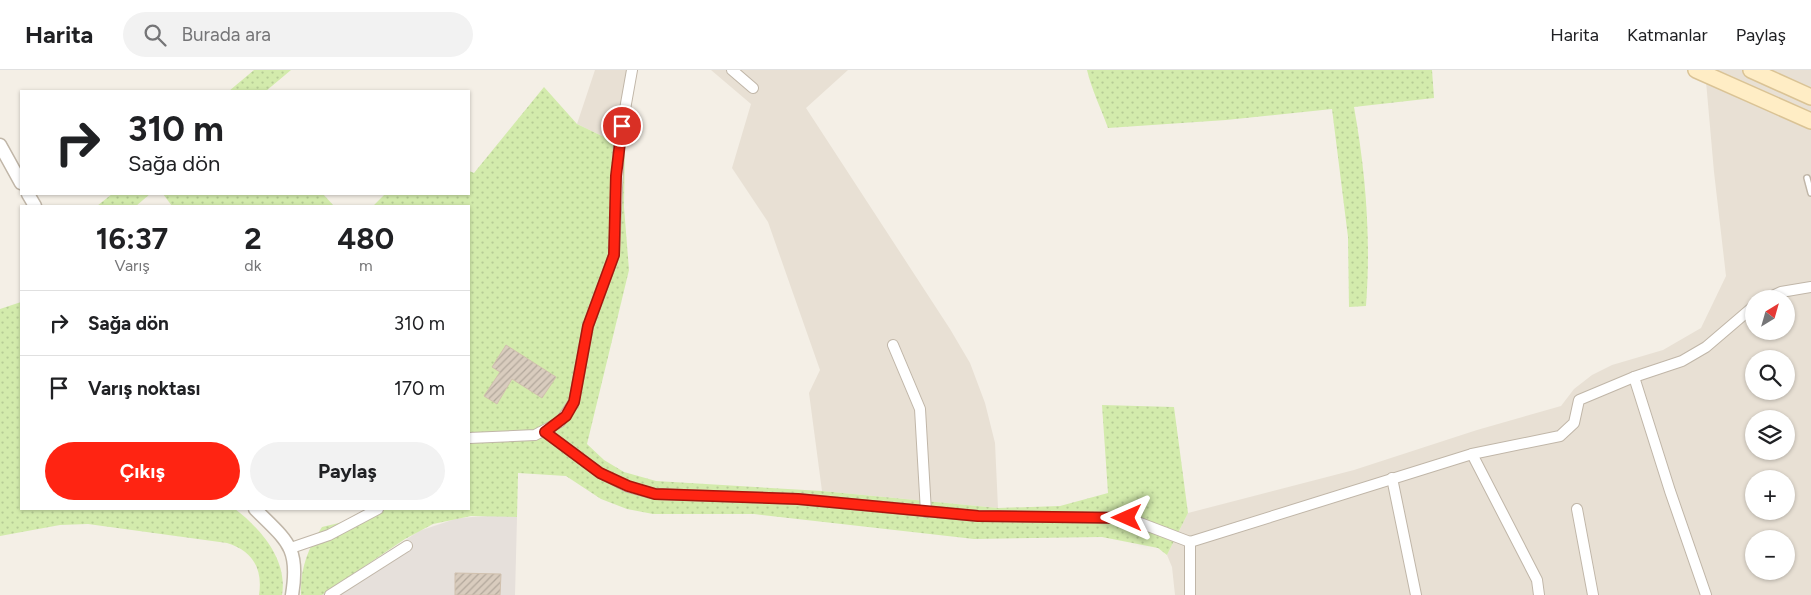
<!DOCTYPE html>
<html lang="tr">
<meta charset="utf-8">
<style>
body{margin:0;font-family:Figtree,sans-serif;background:#f2f2f2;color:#202124;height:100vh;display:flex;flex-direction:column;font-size:19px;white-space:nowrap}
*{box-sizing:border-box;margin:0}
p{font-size:16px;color:#757577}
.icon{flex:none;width:28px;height:28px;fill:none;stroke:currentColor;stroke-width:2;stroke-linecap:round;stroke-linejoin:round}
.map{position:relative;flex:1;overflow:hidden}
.panel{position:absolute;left:20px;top:135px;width:450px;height:305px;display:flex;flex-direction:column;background:#fff;border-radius:0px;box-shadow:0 1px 4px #0004}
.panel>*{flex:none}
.banner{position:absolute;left:20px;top:20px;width:450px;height:105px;border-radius:0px;box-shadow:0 1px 4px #0004;background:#fff;color:#202124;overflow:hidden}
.needle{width:32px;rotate:37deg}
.controls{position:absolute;left:1745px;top:220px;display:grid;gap:10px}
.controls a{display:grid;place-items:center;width:50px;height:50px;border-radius:50%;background:#fff;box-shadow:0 1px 4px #0004;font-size:25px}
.pin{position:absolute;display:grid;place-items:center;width:42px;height:42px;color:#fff;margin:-21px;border:2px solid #fff;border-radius:50%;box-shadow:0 1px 5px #0007}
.me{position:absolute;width:55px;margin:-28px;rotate:270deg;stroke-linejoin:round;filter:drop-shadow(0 0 4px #0008)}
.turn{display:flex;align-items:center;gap:18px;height:105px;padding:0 25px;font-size:22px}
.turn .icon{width:65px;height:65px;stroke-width:2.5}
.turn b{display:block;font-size:35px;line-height:42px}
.eta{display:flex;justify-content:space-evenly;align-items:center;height:85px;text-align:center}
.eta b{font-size:30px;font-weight:700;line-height:35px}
.button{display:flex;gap:10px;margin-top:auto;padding:10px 25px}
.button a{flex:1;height:58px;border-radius:30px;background:#ff2412;color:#fff;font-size:20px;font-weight:700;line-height:58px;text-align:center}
.button a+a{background:#f2f2f2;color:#202124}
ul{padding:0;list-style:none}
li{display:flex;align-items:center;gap:15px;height:65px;padding:0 25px;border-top:1px solid #e0e0e0}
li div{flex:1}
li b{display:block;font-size:19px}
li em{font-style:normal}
header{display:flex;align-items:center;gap:30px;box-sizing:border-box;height:70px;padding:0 25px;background:#fff;border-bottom:1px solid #e0e0e0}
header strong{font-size:24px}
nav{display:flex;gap:28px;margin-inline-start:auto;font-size:18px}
.search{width:350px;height:45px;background:#f2f2f2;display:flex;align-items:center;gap:12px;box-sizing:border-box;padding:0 18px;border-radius:28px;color:#757577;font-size:19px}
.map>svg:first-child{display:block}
.residential{fill:#e8e0d4;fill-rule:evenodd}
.industrial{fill:#e6e0db}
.grass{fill:url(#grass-dots)}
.building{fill:url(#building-hatch);stroke:#d1c1ae}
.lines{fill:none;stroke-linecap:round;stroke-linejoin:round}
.service-casing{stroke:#c0b6a8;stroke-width:8}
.minor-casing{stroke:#c0b6a8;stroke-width:12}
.tertiary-casing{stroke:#c0b6a8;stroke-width:15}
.secondary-casing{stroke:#dac395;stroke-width:18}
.service{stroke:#fff;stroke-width:5}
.minor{stroke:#fff;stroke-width:10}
.tertiary{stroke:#fff;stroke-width:12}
.secondary{stroke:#ffedc5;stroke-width:15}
.route-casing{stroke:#a6170c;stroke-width:12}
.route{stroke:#ff2412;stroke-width:9}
</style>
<header>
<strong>Harita</strong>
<div class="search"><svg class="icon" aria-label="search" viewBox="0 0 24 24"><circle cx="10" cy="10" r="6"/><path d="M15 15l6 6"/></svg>Burada ara</div>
<nav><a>Harita</a><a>Katmanlar</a><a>Paylaş</a></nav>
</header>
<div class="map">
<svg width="1811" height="525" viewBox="0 0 1811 525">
<defs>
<pattern id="grass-dots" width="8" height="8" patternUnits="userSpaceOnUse" patternTransform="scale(1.25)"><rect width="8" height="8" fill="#d3ebac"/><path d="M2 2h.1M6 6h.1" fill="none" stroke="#b6cb95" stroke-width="1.8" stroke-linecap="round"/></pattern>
<pattern id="building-hatch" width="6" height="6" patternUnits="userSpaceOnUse" patternTransform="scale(1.25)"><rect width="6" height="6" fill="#d9ccbe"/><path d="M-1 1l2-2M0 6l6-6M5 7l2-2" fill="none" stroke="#b2a79b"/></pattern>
</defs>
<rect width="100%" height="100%" fill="#f4efe6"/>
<g class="residential">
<path d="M 595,0 L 637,0 L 625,77 L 577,54 Z"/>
<path d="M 711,0 L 848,0 L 806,38 L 950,259 L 970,293 L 985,333 L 995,373 L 998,438 L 822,421 L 809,323 L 820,300 L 768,152 L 732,98 L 751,34 Z"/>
<path d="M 1705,0 L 1811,0 L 1811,525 L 1175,525 L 1172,497 L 1167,485 L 1188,443 L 1354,400 L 1477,360 L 1561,336 L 1574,319 L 1592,305 L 1612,295 L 1663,280 L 1701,258 L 1726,206 L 1714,102 ZM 1754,229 L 1786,229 L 1786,261 L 1754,261 ZM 1754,289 L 1786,289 L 1786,321 L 1754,321 ZM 1754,349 L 1786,349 L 1786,381 L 1754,381 ZM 1754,409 L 1786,409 L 1786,441 L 1754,441 ZM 1754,469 L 1786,469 L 1786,501 L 1754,501 Z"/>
</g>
<path class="industrial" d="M 502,445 L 517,447 L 515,525 L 322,525 L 419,461 L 458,448 Z"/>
<g class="grass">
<path d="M 254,0 L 291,0 L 266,21 L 229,21 Z"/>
<path d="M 1087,0 L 1432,0 L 1434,28 L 1354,37 C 1366,104 1371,168 1366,236 L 1349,237 L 1348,167 L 1332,39 L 1226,50 L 1108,58 C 1101,38 1092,21 1087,0 Z"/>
<path d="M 544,17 L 577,54 L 625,77 L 624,137 L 629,200 L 587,374 L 604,390 L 624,402 L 656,411 L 822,421 L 998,438 L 1060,436 L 1108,423 L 1102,335 L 1174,337 L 1188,443 L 1167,485 L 1158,478 L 1102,467 L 974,469 L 754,444 L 653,444 L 627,439 L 601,429 L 566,406 L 518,403 L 517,447 L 471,446 L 433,454 L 405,469 L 322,525 L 301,525 C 300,499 308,478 322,457 L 343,452 L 366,439 L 469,439 L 469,136 L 373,136 L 385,124 L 469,124 L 469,101 L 474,103 Z"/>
<path d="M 112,124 L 150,124 L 136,136 L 97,136 Z"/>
<path d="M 163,124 L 323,124 L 334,136 L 172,136 Z"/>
<path d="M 21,232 L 21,439 L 235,439 C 261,459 288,490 282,525 L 259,525 C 263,499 253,481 227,473 L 88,454 L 60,455 L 0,466 L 0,239 Z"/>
</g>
<g class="building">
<path d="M 506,275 L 556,307 L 542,328 L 512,309 L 497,334 L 484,326 L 500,302 L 492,297 Z"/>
<path d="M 455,503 L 501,504 L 500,525 L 455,525 Z"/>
</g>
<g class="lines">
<g class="service-casing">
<path id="service" d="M 1807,108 L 1811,123"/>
</g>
<g class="minor-casing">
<g id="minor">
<path d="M 732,0 L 753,18"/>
<path d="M 1766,229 L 1781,222 L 1811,217"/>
<path d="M 893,275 L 920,339 L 926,442"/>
<path d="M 1634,307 L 1670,421 L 1706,525"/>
<path d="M 545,362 L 600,403 L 628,417 L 655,424 L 798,429 L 978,446 L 1127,448 L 1190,472 L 1472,384 L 1560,366 L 1574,353 L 1579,330 L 1634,307 L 1682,291 L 1706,277 L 1754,236"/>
<path d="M 469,368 L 535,365 L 560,352 L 574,332 L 588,256 L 614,185 L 619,73 L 632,0"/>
<path d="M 1472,384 L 1537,510 L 1539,525"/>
<path d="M 1392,408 L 1416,525"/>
<path d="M 1577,439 L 1593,525"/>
<path d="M 1190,472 L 1190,525"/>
<path d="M 291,478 L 329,465 L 378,439"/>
<path d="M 330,525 L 407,476"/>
</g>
</g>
<g class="tertiary-casing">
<g id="tertiary">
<path d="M 0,75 L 21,113"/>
<path d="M 28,124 L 35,136"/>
<path d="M 255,439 C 287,471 300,477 292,525"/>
</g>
</g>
<g class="secondary-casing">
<g id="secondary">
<path d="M 1696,0 L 1811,51"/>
<path d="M 1751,0 L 1811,27"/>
</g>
</g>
<use href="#service" class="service"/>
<use href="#minor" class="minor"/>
<use href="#tertiary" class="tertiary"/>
<use href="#secondary" class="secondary"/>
</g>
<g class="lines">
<g class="route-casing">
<path id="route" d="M 622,56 L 616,106 L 614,185 L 588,256 L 574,332 L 566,346 L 545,362 L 600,403 L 628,416 L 655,424 L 798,429 L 978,446 L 1127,448"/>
</g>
<use href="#route" class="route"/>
</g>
</svg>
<div class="controls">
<a><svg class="needle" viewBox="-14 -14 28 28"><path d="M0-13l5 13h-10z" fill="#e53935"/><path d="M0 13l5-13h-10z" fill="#757577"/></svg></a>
<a><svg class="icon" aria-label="search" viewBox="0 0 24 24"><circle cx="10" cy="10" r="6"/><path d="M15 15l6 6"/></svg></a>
<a><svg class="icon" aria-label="layers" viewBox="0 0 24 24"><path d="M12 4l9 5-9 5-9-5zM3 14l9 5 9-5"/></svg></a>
<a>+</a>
<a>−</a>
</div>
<div class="pin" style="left:622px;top:56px;background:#d93025"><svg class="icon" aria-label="arrive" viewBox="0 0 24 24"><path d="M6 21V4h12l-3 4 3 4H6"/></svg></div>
<svg class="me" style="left:1127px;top:448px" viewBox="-20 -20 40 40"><path d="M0-17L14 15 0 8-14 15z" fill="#ff2412" stroke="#fff" stroke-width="4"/></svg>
<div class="banner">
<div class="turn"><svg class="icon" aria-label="right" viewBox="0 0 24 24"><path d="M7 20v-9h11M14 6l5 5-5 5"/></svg><div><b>310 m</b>Sağa dön</div></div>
</div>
<section class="panel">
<div class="eta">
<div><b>16:37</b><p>Varış</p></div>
<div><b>2</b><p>dk</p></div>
<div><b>480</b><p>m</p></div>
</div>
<ul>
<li><svg class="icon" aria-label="right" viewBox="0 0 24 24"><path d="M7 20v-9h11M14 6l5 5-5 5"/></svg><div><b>Sağa dön</b></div><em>310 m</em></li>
<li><svg class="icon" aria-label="arrive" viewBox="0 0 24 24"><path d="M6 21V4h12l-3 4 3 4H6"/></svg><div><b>Varış noktası</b></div><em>170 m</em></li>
</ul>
<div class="button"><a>Çıkış</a><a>Paylaş</a></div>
</section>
</div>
